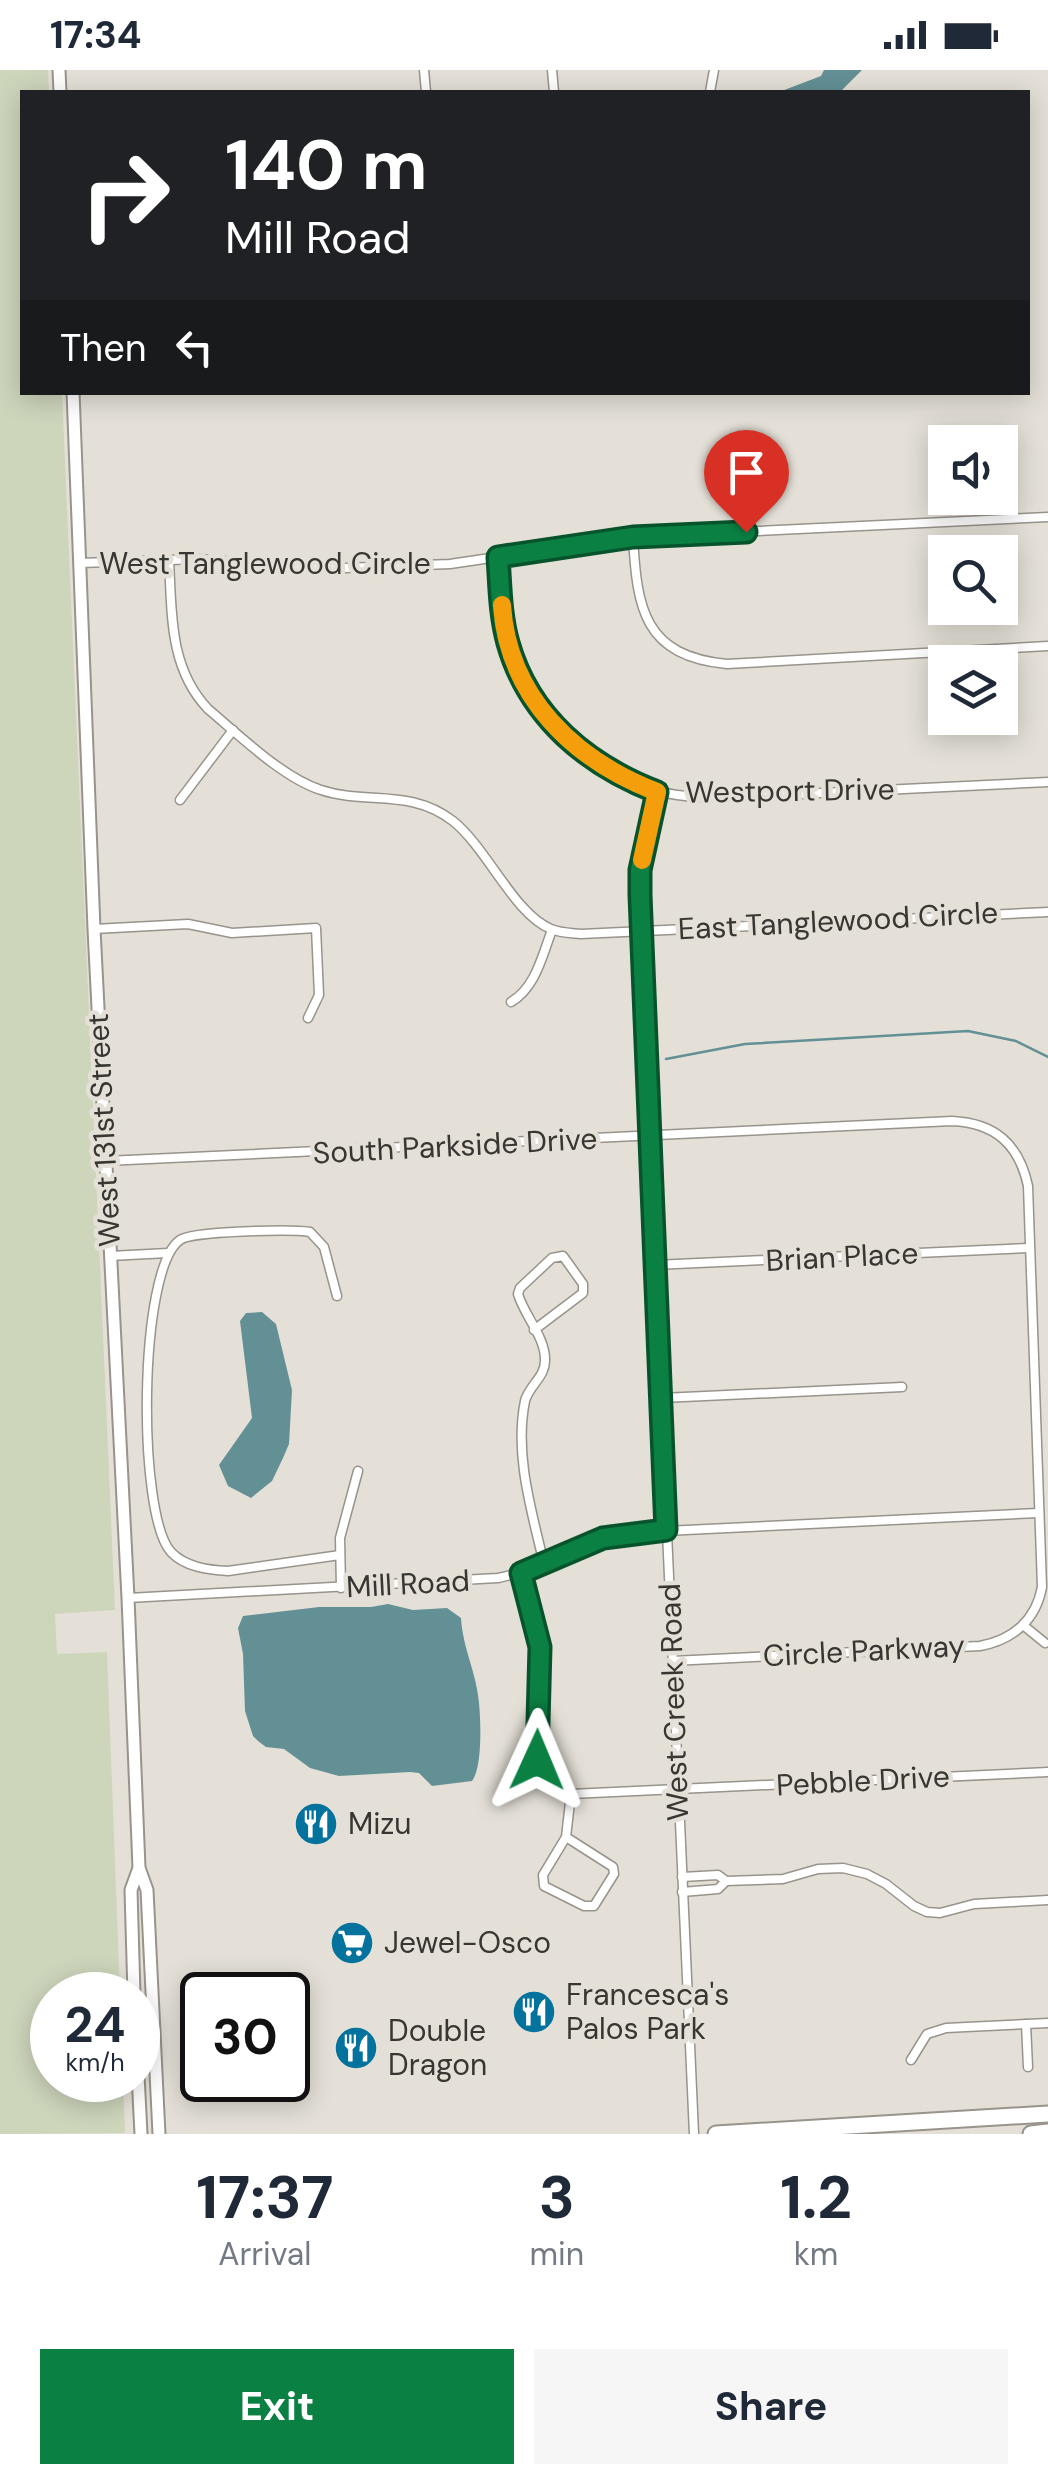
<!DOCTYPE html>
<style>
body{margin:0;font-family:"DM Sans",sans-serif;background:#f6f6f7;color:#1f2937;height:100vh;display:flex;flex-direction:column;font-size:38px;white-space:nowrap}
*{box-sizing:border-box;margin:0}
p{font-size:32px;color:#747a83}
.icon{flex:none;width:55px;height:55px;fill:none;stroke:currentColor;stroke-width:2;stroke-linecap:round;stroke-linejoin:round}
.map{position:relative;height:2064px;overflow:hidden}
.details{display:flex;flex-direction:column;background:#fff;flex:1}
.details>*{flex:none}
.banner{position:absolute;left:20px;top:20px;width:1010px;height:305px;border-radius:0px;box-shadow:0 5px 25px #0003;background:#202124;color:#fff;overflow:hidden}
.fabs{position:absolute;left:928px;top:355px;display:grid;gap:20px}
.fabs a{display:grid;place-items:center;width:90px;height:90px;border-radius:0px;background:#fff;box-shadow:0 5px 25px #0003;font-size:50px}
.speed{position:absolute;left:30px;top:1902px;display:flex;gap:20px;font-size:50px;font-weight:700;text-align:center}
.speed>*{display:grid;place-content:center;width:130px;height:130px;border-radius:50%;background:#fff;box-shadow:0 5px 25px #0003;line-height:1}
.speed small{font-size:25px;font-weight:400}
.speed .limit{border:5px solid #111;border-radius:15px;background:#fff;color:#111}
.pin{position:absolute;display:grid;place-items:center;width:85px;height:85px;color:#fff;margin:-102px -42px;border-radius:50% 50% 50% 0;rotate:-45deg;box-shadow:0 0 10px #0007}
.pin .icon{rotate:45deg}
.me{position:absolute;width:110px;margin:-55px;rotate:1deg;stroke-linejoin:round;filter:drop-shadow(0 0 8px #0008)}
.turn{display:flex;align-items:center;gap:35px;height:210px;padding:0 40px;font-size:45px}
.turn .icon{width:130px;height:130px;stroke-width:2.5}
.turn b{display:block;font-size:70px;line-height:85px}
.then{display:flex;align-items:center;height:95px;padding:0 40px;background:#0003;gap:20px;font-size:38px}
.eta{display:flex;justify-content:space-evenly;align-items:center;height:170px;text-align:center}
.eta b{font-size:60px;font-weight:700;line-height:70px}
.action{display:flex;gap:20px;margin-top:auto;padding:20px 40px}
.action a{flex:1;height:115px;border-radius:0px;background:#0b8043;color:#fff;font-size:40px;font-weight:700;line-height:115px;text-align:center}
.action a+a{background:#f6f6f7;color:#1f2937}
.status{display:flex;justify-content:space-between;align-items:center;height:70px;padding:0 50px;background:#fff;direction:ltr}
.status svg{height:28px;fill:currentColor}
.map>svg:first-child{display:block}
.green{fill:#cdd5bb}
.water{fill:#639095}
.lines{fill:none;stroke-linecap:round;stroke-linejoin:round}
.stream{stroke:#639095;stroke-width:2.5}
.street-casing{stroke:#98938b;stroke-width:11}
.secondary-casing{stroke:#98938b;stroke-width:15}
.highway-casing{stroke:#98938b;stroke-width:19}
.street{stroke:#fff;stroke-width:8}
.secondary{stroke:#fff;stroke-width:11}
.highway{stroke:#fff;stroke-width:15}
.route-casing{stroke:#07532c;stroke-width:25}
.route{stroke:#0b8043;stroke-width:18}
.slow{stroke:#f59e0b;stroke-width:18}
.labels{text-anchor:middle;stroke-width:9;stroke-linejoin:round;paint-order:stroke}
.street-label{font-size:30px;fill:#373632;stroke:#e4e0d7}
.poi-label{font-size:30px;fill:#373632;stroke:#e4e0d7;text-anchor:start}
</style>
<div class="status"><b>17:34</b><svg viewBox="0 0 49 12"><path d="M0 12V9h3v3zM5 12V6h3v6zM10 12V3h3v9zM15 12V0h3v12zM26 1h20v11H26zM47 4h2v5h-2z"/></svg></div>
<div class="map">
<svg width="1048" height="2064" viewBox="0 0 1048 2064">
<rect width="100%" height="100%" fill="#e4e0d7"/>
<path class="green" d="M 0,0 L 48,0 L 49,22 L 22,22 L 22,322 L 62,323 L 115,1540 L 55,1544 L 57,1584 L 107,1582 L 120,1925 L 52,1925 L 52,2010 L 123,2010 L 125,2063 L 0,2064 Z"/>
<g class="water">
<path d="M 824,0 L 862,0 L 840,22 L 779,22 L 821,6 Z"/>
<path d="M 262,1242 L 276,1254 L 292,1320 L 289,1374 L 283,1388 L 272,1411 L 251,1428 L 228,1416 L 219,1395 L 252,1348 L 240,1251 L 246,1243 Z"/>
<path d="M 388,1534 L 413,1540 L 447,1538 L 461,1548 C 463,1578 474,1597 478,1625 C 481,1644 483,1697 472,1711 L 432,1716 L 419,1703 L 410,1702 L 339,1706 L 310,1698 L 284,1679 L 266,1677 L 258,1671 L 253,1666 L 245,1641 L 243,1584 L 238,1558 L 243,1546 L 319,1537 L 371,1537 Z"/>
</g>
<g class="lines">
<path class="stream" d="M 666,989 L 745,974 L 968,961 L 1016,971 L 1048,987"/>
<g class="street-casing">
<g id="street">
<path d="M 424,0 L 426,22"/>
<path d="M 552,0 L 554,22"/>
<path d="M 710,22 L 714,0"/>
<path d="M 633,467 C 637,539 644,586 727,594 L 1048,576"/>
<path d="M 499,487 C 500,515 500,543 507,570 C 526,646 599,715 677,725 C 724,731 774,725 821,723 C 897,719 972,716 1048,712"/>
<path d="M 169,490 C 172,544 169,598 208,639 C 239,665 283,708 321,720 C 367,735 410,718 453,751 C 487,778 514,844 551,859 C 560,863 572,863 581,864 L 1048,842"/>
<path d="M 80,493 L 199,489 L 318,499 L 450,494 L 633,467 L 1048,447"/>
<path d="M 657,722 L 640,800 L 640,860 L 694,2064"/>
<path d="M 180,730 L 233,660"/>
<path d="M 94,859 L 188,854 L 232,863 L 316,858 L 319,925 L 308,948"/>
<path d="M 511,932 C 536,917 542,886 552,860"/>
<path d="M 106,1091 L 952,1051 C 995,1053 1019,1074 1028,1116 L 1042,1517 C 1036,1550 1013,1570 980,1576 L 672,1591"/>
<path d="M 110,1186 L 168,1183"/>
<path d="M 654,1195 L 1029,1178"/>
<path d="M 337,1226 L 324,1177 L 310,1162 C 292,1159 191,1161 180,1170 C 138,1199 137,1445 171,1482 C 185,1497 208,1500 228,1501 L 340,1485"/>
<path d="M 534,1260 L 583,1223 L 583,1214 L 563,1186 L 552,1188 L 520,1218 L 518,1224 C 524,1245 545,1267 545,1289 C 546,1307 529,1315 525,1331 C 514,1385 532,1442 544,1494"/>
<path d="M 662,1328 L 902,1317"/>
<path d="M 521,1503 C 528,1527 538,1553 540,1578 C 546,1630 511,1697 571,1724 L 1048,1702"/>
<path d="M 341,1518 L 340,1468 L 358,1401"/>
<path d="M 128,1528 L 498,1508 C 543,1499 580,1473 624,1463 L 1038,1443"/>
<path d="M 1023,1555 L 1045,1573"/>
<path d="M 566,1767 L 613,1797 L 614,1804 L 594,1836 L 584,1836 L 544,1816 L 543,1805 L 566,1767 L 571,1724"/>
<path d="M 682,1807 L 718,1805 L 726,1811 L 783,1809 L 818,1799 L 843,1798 L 867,1804 L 886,1814 L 914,1836 L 927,1842 L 940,1843 L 974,1834 L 1048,1830"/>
<path d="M 682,1822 L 718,1819 L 726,1811"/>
<path d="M 1026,1954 L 1028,1997"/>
<path d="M 911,1990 L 927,1964 L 946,1958 L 1048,1953"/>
</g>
</g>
<g class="secondary-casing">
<g id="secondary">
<path d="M 59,0 L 60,22"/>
<path d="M 73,322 L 94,859 L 128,1528 L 139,1798 L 147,1820 L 159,2064"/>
<path d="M 134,1925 L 131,1820 L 139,1798"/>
<path d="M 138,2005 L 141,2064"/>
</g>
</g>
<g class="highway-casing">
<g id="highway">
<path d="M 716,2064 L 1048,2044"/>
<path d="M 1031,2064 L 1048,2062"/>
</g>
</g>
<use href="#street" class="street"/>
<use href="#secondary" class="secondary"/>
<use href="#highway" class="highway"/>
</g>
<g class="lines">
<g class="route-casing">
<path id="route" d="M 537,1690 L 540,1577 L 521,1503 L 603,1468 L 666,1460 L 640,825 L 640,800 L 657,722 C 587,695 529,647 508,573 C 500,545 500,515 498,487 L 633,467 L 746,462"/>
</g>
<use href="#route" class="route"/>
<path class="slow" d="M 502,535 C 508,627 574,690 657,722 L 642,790"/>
</g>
<defs>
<g id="restaurant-disc" transform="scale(2.25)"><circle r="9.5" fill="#03729d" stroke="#e4e0d7"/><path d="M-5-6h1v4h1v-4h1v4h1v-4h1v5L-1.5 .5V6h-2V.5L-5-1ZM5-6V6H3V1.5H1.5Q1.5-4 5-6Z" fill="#fff"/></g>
<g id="supermarket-disc" transform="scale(2.25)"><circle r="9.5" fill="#03729d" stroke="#e4e0d7"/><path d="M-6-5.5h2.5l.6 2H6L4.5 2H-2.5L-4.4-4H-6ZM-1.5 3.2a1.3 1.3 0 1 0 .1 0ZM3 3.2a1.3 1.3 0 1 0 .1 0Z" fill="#fff"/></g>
</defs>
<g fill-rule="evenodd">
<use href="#restaurant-disc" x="316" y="1754"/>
<use href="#supermarket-disc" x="352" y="1873"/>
<use href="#restaurant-disc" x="534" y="1942"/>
<use href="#restaurant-disc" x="356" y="1978"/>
</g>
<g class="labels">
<g class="street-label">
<text x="265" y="504">West Tanglewood Circle</text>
<text transform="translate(790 721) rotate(-1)" y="10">Westport Drive</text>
<text transform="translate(838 851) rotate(-3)" y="10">East Tanglewood Circle</text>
<text transform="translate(104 1060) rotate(-93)" y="10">West 131st Street</text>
<text transform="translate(455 1076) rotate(-3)" y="10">South Parkside Drive</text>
<text transform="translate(842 1187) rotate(-3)" y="10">Brian Place</text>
<text transform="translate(408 1514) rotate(-3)" y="10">Mill Road</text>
<text transform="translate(864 1581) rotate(-3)" y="10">Circle Parkway</text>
<text transform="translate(674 1632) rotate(-92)" y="10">West Creek Road</text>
<text transform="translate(863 1711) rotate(-3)" y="10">Pebble Drive</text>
</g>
<g class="poi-label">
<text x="348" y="1764">Mizu</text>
<text x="384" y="1883">Jewel-Osco</text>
<text x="566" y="1935">Francesca's<tspan x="566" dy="34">Palos Park</tspan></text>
<text x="388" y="1971">Double<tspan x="388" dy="34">Dragon</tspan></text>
</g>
</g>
</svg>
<div class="fabs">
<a><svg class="icon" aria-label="sound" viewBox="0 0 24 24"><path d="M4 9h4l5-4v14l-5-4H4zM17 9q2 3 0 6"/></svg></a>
<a><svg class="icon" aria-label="search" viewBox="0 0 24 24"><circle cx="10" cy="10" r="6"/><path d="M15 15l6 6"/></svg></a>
<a><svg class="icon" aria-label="layers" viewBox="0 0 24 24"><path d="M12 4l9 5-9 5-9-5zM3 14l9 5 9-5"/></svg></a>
</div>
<div class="speed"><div>24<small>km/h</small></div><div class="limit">30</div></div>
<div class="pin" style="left:746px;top:462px;background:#d93025"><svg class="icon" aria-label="arrive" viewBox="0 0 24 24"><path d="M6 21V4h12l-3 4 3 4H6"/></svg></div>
<svg class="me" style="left:537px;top:1690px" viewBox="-20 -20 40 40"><path d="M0-17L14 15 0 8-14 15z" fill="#0b8043" stroke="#fff" stroke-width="4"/></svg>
<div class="banner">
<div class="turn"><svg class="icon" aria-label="right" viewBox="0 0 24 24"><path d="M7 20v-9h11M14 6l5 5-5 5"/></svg><div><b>140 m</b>Mill Road</div></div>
<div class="then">Then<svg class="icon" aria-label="left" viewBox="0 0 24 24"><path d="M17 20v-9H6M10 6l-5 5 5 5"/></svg></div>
</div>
</div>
<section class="details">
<div class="eta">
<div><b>17:37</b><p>Arrival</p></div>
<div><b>3</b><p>min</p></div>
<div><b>1.2</b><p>km</p></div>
</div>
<div class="action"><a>Exit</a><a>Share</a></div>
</section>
